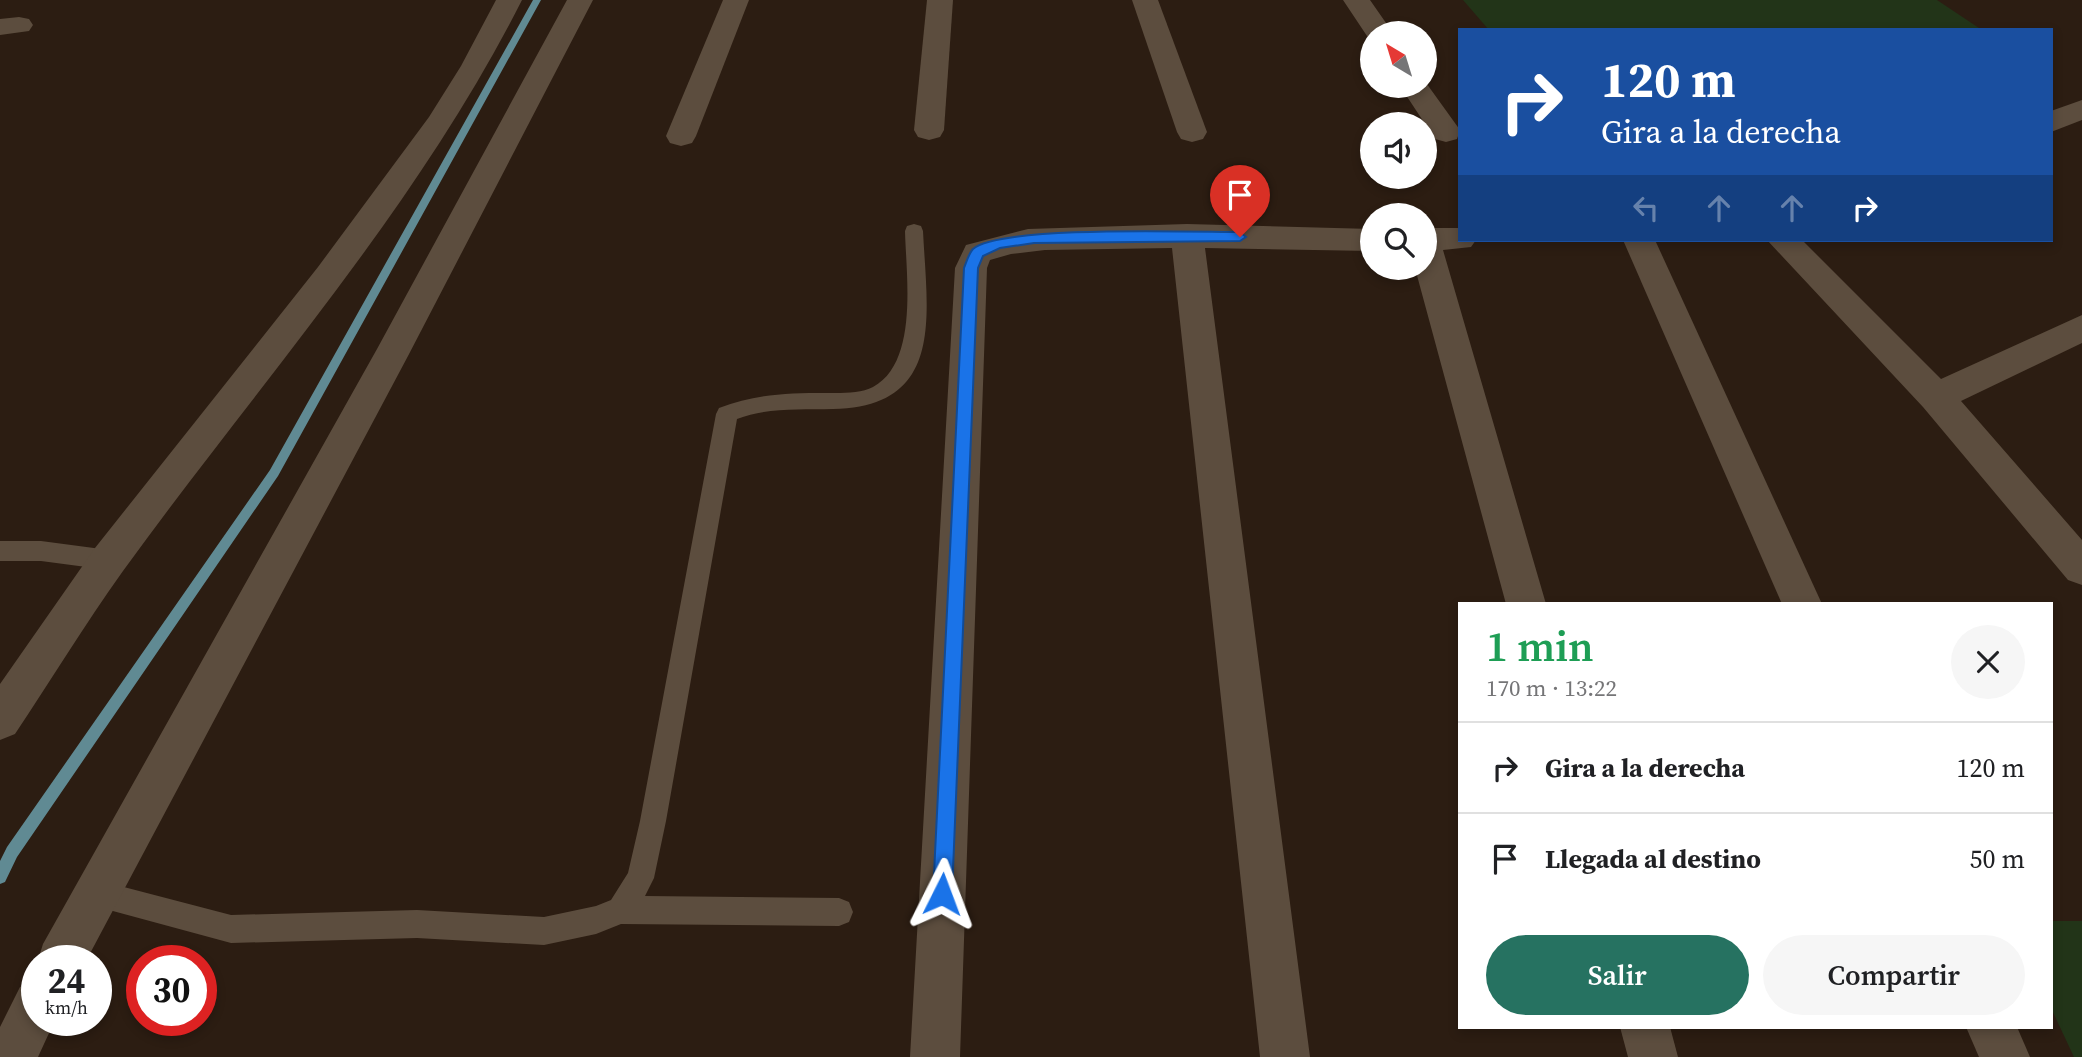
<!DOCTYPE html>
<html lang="es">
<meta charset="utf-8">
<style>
body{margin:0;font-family:"Source Serif 4",serif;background:#f6f6f6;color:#202124;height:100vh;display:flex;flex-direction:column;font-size:26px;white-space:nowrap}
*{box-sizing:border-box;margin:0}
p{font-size:23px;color:#757577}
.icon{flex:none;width:38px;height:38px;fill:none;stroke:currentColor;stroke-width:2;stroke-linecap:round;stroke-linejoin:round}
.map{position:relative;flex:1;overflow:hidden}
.panel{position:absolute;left:1458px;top:602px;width:595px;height:427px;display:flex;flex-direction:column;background:#fff;border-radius:0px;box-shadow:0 4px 10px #0003}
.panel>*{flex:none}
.hud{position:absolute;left:1458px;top:28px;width:595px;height:214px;border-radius:0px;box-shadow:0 4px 10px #0003;background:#1a4fa0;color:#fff;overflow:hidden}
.needle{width:46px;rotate:322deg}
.controls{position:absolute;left:1360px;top:21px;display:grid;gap:14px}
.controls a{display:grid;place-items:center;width:77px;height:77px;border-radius:50%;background:#fff;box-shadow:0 4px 10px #0003;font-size:35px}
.speed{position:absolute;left:21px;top:945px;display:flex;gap:14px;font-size:35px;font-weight:700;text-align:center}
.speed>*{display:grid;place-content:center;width:91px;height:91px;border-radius:50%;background:#fff;box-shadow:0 4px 10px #0003;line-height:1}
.speed small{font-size:18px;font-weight:400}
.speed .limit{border:10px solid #d22;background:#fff;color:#111}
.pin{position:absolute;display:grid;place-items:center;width:60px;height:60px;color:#fff;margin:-72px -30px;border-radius:50% 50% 50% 0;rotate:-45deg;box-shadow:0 0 7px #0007}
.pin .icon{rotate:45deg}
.me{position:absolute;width:77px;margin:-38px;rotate:3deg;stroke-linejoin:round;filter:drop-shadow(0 0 5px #0008)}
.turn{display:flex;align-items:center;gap:24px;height:147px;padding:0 28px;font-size:32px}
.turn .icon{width:91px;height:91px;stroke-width:2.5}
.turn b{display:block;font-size:49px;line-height:60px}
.lanes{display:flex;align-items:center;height:66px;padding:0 28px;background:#0003;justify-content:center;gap:35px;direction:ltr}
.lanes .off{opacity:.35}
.round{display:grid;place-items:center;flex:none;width:74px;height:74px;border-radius:37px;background:#f6f6f6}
.head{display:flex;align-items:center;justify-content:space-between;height:119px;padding:0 28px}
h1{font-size:42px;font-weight:600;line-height:52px;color:#1e9e55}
.cta{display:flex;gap:14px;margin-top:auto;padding:14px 28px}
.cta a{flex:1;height:80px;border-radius:42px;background:#267261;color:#fff;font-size:28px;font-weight:600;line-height:80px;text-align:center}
.cta a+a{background:#f6f6f6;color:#202124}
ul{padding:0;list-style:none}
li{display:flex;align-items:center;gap:21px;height:91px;padding:0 28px;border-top:2px solid #e0e0e0}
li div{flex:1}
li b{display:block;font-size:26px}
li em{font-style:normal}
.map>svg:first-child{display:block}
.green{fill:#223418}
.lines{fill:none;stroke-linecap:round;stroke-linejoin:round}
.stream{fill:#608a93;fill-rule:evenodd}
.service{fill:#5c4d3e;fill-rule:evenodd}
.minor{fill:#5c4d3e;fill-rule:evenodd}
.tertiary{fill:#5c4d3e;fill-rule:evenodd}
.route{fill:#1a73e8;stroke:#114b97;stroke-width:2}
</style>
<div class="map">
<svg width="2082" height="1057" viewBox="0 0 2082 1057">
<rect width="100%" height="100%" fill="#2c1d12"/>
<g class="green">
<path d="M 1463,0 L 1937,0 L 1982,30 L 1489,30 Z"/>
<path d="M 2051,921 L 2082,921 L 2082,1057 L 2074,1057 L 2051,1008 Z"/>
</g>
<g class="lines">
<path class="stream" d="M 533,0 L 541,0 L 278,476 L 17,857 L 5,882 L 0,884 L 0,861 L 7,847 L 270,470 Z"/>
<g class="service">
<path d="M 914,224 L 921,226 L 923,231 C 927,314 946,407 833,409 C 800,410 768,407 737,419 L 666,821 L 654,878 L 645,896 L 839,898 L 849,902 L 853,912 L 849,922 L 839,926 L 621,924 L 596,934 L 544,945 L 417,938 L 231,943 L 87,904 L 83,894 L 87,884 L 97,880 L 231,915 L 417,910 L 544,917 L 596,906 L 611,900 L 628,873 L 640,821 L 716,414 L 719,408 C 755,394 788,393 825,393 C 840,393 860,394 873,387 C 919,362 906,275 905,231 L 907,226 Z"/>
<path d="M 0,541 L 41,541 L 109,550 L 117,553 L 121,560 L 117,567 L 109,570 L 41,561 L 0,561 Z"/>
</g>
<g class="minor">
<path d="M 723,0 L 749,0 L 696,136 L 692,143 L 681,146 L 670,143 L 666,136 Z"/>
<path d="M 927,0 L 953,0 L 944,130 L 940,137 L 929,140 L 918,137 L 914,130 Z"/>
<path d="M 1132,0 L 1158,0 L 1207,132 L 1203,139 L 1192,142 L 1181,139 L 1177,132 Z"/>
<path d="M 1343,0 L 1370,0 L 1393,33 L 1372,33 L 1372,40 L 1369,39 Z"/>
<path d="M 19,17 L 29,19 L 33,25 L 29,31 L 0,35 L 0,19 Z"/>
<path d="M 1424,80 L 1460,130 L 1457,139 L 1446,142 L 1435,139 L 1400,86 L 1424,86 Z"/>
<path d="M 2082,100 L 2082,120 L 2051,132 L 2051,111 Z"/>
<path d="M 1187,224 L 1372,229 L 1372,251 L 1205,248 L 1310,1057 L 1260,1057 L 1172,248 L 1045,250 L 1011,254 L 990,260 L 987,268 L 960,1057 L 910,1057 L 955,268 L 966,245 L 1028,229 Z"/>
<path d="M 1424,228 L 1460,228 L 1460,240 L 1476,240 L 1471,247 L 1443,250 L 1546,604 L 1506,604 L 1415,268 L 1424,268 Z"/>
<path d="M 1623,240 L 1655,240 L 1822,604 L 1782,604 Z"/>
<path d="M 1767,240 L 1802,240 L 1941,379 L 2082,315 L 2082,343 L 1961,401 L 2082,540 L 2082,585 L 2068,580 L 1923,407 Z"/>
<path d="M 1620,1027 L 1670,1027 L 1678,1057 L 1628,1057 Z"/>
<path d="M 1966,1027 L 2017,1027 L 2030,1057 L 1979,1057 Z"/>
</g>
<g class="tertiary">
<path d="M 496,0 L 522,0 C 417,208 259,383 123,571 C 85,624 51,680 15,734 L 0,740 L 0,684 L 95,548 L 318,267 L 429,117 L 461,66 Z"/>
<path d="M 567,0 L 593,0 L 408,356 L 86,961 L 37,963 L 43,944 L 377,349 Z"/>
<path d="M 37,980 L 37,1020 L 55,1020 L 38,1057 L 0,1057 L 0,1027 L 20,987 Z"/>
</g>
</g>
<path class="route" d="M 1240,232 L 1246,237 L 1240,241 L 1034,243 L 1000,248 L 983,256 L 978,268 L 952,894 L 949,901 L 942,903 L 936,901 L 933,894 L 964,268 C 966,263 969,253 973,249 C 1001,225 1194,232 1240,232 Z"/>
</svg>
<div class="controls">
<a><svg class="needle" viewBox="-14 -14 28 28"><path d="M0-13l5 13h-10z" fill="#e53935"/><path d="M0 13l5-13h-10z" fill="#757577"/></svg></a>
<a><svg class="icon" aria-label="sound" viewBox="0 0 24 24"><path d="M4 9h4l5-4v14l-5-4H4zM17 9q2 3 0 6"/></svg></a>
<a><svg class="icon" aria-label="search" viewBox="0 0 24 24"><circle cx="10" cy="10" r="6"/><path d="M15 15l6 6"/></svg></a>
</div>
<div class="speed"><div>24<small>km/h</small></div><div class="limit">30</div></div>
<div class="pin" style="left:1240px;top:237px;background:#d93025"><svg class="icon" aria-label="arrive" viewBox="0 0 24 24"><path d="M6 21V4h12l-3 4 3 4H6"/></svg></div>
<svg class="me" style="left:942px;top:894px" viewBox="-20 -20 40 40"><path d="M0-17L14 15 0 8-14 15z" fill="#1a73e8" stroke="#fff" stroke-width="4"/></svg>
<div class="hud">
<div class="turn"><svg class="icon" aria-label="right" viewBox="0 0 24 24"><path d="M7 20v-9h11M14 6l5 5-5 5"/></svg><div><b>120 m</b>Gira a la derecha</div></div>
<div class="lanes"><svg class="icon off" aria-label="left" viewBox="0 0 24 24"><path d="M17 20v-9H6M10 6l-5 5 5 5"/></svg><svg class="icon off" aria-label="ahead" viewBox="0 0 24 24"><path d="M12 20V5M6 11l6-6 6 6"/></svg><svg class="icon off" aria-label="ahead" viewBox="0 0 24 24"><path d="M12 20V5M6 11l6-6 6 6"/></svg><svg class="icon" aria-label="right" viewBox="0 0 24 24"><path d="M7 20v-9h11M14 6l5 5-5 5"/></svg></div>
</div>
<section class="panel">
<div class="head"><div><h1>1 min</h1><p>170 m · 13:22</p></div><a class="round"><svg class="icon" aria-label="close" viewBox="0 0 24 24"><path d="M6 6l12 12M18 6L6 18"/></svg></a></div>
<ul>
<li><svg class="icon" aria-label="right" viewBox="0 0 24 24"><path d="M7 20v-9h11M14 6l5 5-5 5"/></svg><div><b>Gira a la derecha</b></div><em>120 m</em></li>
<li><svg class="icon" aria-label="arrive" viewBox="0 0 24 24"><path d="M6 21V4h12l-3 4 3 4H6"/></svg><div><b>Llegada al destino</b></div><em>50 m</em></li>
</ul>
<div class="cta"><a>Salir</a><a>Compartir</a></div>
</section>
</div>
